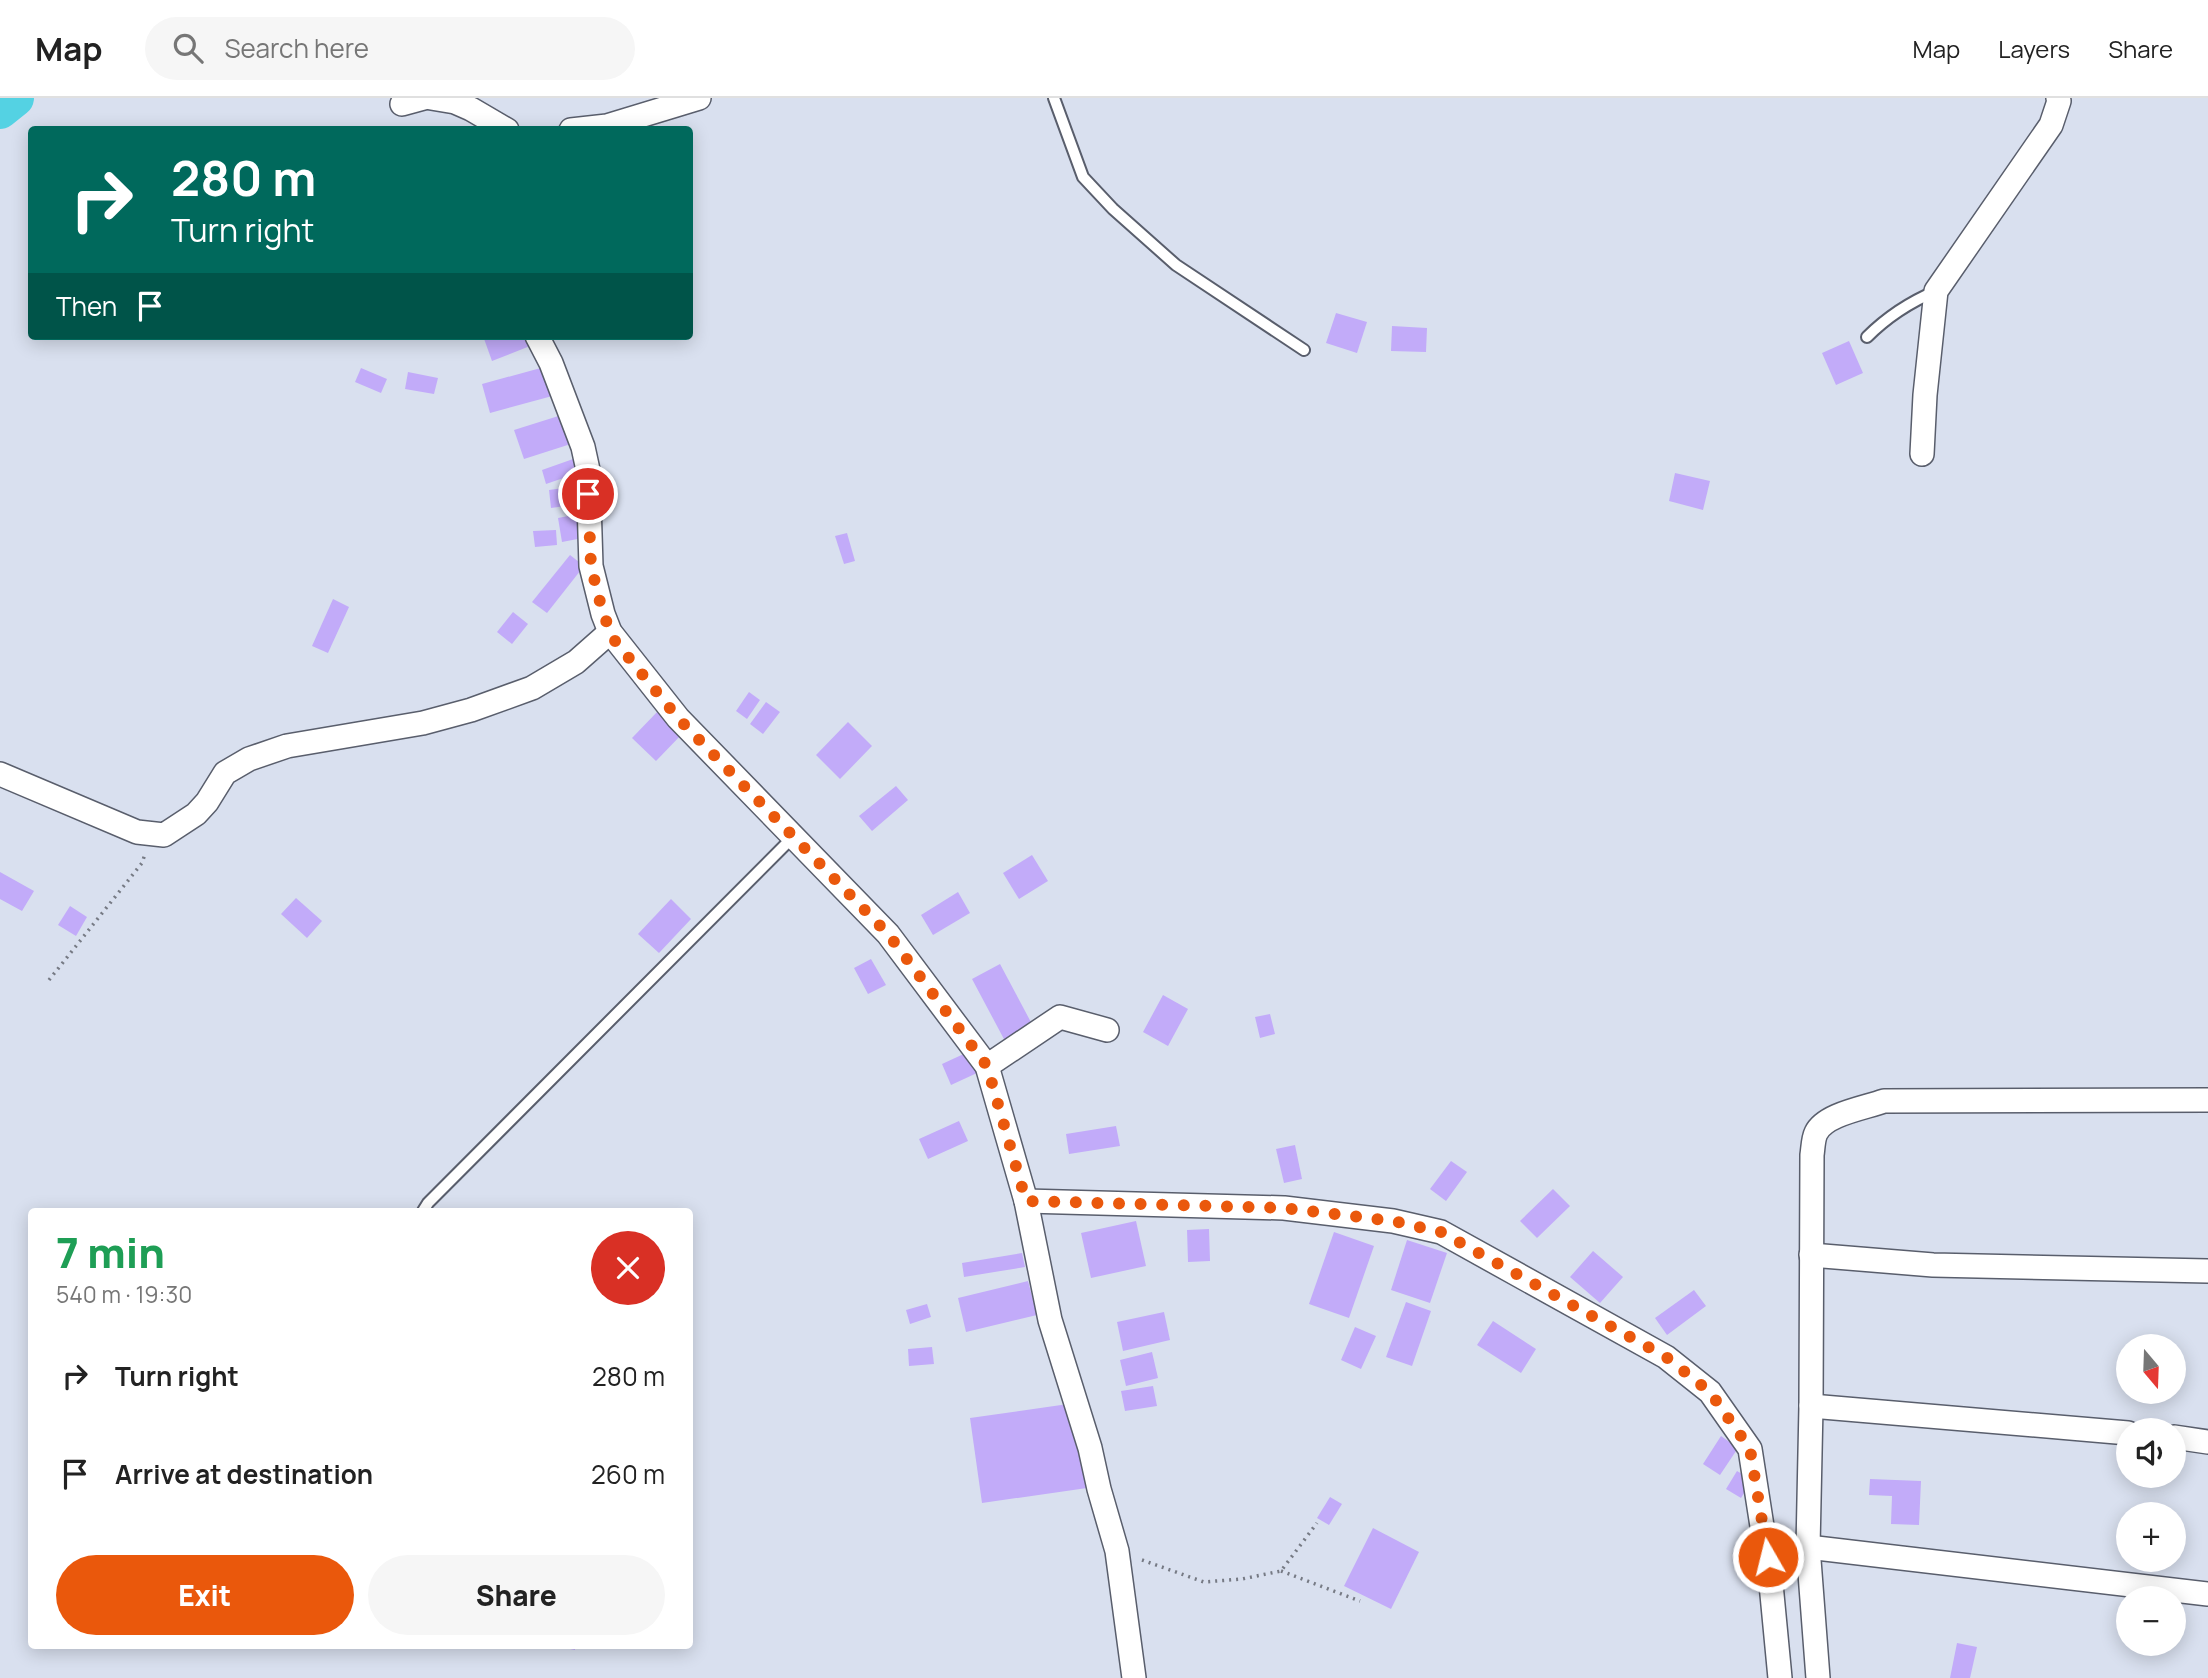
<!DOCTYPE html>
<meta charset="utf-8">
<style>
body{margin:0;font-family:Manrope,sans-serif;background:#f6f6f6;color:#222;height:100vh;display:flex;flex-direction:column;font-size:26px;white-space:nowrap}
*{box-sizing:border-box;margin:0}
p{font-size:23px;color:#767676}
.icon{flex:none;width:38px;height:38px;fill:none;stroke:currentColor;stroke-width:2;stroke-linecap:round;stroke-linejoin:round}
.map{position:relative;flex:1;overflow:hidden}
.sheet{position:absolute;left:28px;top:1110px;width:665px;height:441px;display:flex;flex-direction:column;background:#fff;border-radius:7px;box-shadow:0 4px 18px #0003}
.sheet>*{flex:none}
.banner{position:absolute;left:28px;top:28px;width:665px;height:214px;border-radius:7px;box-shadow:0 4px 18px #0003;background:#00695c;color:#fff;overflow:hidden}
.needle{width:46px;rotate:161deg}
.buttons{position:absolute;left:2116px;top:1236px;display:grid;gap:14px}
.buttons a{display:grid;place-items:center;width:70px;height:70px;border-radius:50%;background:#fff;box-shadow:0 4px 18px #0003;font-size:35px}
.pin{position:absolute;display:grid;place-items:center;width:60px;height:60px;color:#fff;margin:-30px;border:4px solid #fff;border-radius:50%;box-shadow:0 2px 7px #0007}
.me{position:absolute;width:77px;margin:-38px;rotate:352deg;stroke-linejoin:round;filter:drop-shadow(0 0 5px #0008)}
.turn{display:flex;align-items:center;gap:24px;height:147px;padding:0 28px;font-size:32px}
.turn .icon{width:91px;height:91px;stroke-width:2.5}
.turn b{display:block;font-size:49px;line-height:60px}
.then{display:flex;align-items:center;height:66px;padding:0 28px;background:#0003;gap:14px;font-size:26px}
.round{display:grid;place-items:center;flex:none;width:74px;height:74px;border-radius:37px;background:#f6f6f6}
.overview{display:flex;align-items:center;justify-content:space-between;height:119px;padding:0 28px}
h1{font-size:42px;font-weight:800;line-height:52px;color:#1e9e55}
.button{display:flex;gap:14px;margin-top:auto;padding:14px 28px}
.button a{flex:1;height:80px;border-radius:42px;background:#ea580c;color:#fff;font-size:28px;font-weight:800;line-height:80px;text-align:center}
.button a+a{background:#f6f6f6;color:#222}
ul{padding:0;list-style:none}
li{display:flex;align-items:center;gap:21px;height:98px;padding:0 28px}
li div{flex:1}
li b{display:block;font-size:26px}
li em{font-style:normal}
header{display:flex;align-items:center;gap:42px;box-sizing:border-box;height:98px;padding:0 35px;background:#fff;border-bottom:2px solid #e0e0e0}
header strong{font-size:33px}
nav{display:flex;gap:38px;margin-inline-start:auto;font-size:24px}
.search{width:490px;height:63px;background:#f6f6f6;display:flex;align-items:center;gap:18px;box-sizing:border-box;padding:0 24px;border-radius:38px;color:#767676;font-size:26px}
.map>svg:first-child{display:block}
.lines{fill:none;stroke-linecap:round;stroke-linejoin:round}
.river{stroke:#54d2e3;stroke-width:38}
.building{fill:#c2abf9}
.service-casing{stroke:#595e6c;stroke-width:14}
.minor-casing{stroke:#595e6c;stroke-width:26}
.path{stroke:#767a84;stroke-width:3.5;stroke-dasharray:2 5;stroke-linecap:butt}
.service{stroke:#fff;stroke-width:10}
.minor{stroke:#fff;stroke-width:23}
.route{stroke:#ea580c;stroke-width:12;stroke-dasharray:0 21.6}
</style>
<header>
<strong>Map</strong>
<div class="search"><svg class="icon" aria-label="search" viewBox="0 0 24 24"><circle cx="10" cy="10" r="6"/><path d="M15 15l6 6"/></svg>Search here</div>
<nav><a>Map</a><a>Layers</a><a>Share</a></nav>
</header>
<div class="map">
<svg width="2208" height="1580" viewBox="0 0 2208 1580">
<rect width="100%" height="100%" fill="#d9e0ef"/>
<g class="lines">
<path class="river" d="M 0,12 L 15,0"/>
</g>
<g class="building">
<path d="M 1336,215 L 1367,224 L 1357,255 L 1326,245 Z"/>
<path d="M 1392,228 L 1427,230 L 1426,254 L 1391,253 Z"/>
<path d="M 483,238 L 527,238 L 530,248 L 492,263 Z"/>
<path d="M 1849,243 L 1863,275 L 1836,287 L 1822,255 Z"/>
<path d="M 548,268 L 556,297 L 490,315 L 482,286 Z"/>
<path d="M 361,270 L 387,281 L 381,295 L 355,284 Z"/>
<path d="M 408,274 L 438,280 L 434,296 L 405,291 Z"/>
<path d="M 568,315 L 577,344 L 524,361 L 514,332 Z"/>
<path d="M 576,360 L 581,374 L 546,386 L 542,372 Z"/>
<path d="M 1675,375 L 1710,383 L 1703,412 L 1669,403 Z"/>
<path d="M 585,387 L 587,405 L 551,410 L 549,392 Z"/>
<path d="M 584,415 L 588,439 L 562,444 L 558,420 Z"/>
<path d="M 556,432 L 557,447 L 535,449 L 533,433 Z"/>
<path d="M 847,435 L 855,463 L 844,466 L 835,438 Z"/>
<path d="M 570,457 L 584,468 L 547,515 L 532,504 Z"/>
<path d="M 333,501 L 349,509 L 328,555 L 312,548 Z"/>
<path d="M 513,514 L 528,526 L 512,546 L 497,534 Z"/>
<path d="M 749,594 L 760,602 L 747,621 L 736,613 Z"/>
<path d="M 766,604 L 780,614 L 763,636 L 750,626 Z"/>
<path d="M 659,612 L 683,635 L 656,663 L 632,640 Z"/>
<path d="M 848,624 L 872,648 L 840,681 L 816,657 Z"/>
<path d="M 896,688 L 908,702 L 872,733 L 859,718 Z"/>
<path d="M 1032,757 L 1048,783 L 1019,801 L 1003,775 Z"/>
<path d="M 0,774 L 34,793 L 22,813 L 0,801 Z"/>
<path d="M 958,794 L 970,815 L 933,837 L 921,817 Z"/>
<path d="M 296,800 L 322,823 L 307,840 L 281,816 Z"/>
<path d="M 671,801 L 691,821 L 659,855 L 638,836 Z"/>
<path d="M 70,808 L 87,819 L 76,838 L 58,827 Z"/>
<path d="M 871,861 L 886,887 L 868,896 L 854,870 Z"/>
<path d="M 1000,866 L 1033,928 L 1005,943 L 972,881 Z"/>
<path d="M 1163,897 L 1188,911 L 1168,948 L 1143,934 Z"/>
<path d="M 1270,916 L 1275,936 L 1260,940 L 1255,919 Z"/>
<path d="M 968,954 L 977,975 L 951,987 L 942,966 Z"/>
<path d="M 959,1023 L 968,1043 L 928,1061 L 919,1041 Z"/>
<path d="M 1116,1028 L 1120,1048 L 1069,1056 L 1066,1036 Z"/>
<path d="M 1295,1047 L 1302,1081 L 1284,1085 L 1276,1051 Z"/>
<path d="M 1451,1063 L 1467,1074 L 1446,1103 L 1430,1091 Z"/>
<path d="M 1553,1091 L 1570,1108 L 1537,1140 L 1520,1123 Z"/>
<path d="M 1136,1123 L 1146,1168 L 1091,1180 L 1081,1135 Z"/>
<path d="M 1209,1131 L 1210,1163 L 1188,1164 L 1187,1132 Z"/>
<path d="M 1334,1134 L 1374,1148 L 1349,1220 L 1309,1206 Z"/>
<path d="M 1407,1142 L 1447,1155 L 1430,1205 L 1391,1192 Z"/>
<path d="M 1593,1153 L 1623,1179 L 1600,1205 L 1570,1179 Z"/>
<path d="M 1022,1155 L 1025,1169 L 964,1179 L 962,1165 Z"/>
<path d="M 1028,1183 L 1037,1217 L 966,1234 L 958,1200 Z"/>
<path d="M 1694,1192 L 1706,1208 L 1667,1237 L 1655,1220 Z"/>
<path d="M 1406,1204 L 1431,1213 L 1412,1268 L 1386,1259 Z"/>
<path d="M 927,1206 L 931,1219 L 910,1226 L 906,1212 Z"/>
<path d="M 1164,1214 L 1170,1242 L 1123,1253 L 1117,1224 Z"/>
<path d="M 1493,1223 L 1536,1251 L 1521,1275 L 1477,1247 Z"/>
<path d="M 1355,1229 L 1376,1238 L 1361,1271 L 1341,1262 Z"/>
<path d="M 932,1249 L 934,1266 L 909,1268 L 908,1251 Z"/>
<path d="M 1152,1254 L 1158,1280 L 1126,1288 L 1120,1262 Z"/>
<path d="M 1153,1288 L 1157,1308 L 1125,1313 L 1121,1293 Z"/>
<path d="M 1075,1305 L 1087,1390 L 982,1405 L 970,1320 Z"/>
<path d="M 1721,1338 L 1738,1350 L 1720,1377 L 1703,1366 Z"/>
<path d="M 1737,1373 L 1752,1382 L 1741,1400 L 1726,1391 Z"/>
<path d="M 1870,1381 L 1921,1383 L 1919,1427 L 1891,1426 L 1892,1398 L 1869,1397 Z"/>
<path d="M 1330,1399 L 1342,1406 L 1329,1427 L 1317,1420 Z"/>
<path d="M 1373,1430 L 1419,1454 L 1391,1511 L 1344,1488 Z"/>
<path d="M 1957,1545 L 1977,1549 L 1970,1580 L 1950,1580 Z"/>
<path d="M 551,1547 L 575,1547 L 575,1552 Z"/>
</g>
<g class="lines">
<g class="service-casing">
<g id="service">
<path d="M 1054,0 L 1083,79 L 1113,111 L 1176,167 L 1304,252"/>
<path d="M 1867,239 C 1887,219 1910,204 1936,193"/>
<path d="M 423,1113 L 428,1105 L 793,739"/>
</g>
</g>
<g class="minor-casing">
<g id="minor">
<path d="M 431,0 L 455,4 L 471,11 L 507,32"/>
<path d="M 402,6 L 424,0"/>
<path d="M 571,32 L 607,28 L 699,0"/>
<path d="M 537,238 L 551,265 L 583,349 L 588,372 L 591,468 L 603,516 L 610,534 L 678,620 L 888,836 L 987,968 L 1026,1103 L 1050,1222 L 1090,1350 L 1099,1391 L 1117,1453 L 1134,1580"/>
<path d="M 1922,356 L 1925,297 L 1936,193 L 2051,27 L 2059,3 L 2058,0"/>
<path d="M 0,676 L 137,734 L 164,737 L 196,716 L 207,704 L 225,675 L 249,661 L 287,648 L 423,625 L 471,612 L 532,590 L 576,564 L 610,534"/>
<path d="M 987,968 L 1060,919 L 1107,932"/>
<path d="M 1026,1103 L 1284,1110 L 1393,1123 L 1441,1134 L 1666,1259 L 1710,1294 L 1750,1351 L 1771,1486 L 1780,1580"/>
<path d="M 1811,1157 L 1933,1167 L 2208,1173"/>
<path d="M 1811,1308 L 2128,1335"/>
<path d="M 2174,1339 L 2208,1344"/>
<path d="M 1808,1449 L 2208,1496"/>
<path d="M 1818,1580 L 1808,1449 L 1811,1308 L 1812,1057 C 1813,1051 1813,1041 1816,1035 C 1825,1016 1865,1010 1884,1003 L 2208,1002"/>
</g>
</g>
<g class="path">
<path d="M 49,882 L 142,765 L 145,756"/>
<path d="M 1142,1462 L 1204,1484 L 1242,1481 L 1281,1473 L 1317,1425"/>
<path d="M 1281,1473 L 1360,1503"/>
</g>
<use href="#service" class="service"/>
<use href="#minor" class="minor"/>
</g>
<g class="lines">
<path class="route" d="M 588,396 L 591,468 L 603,516 L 615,543 L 678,620 L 888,836 L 987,968 L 1026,1103 L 1284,1110 L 1393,1123 L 1441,1134 L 1666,1259 L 1710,1294 L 1750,1351 L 1768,1459"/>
</g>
</svg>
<div class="buttons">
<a><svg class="needle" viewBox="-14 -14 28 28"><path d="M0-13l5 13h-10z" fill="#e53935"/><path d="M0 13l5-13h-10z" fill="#767676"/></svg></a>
<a><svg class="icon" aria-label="sound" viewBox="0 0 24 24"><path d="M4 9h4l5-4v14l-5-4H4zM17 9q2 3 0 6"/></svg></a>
<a>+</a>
<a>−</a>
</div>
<div class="pin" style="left:588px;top:396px;background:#d93025"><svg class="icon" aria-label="arrive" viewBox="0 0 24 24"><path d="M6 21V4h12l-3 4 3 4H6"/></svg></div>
<svg class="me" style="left:1768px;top:1459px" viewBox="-20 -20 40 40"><circle r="17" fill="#ea580c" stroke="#fff" stroke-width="3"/><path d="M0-11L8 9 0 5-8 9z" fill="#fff"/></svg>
<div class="banner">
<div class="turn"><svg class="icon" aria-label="right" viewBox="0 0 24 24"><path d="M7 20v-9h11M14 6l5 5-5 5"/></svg><div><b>280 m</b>Turn right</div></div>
<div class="then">Then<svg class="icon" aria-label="arrive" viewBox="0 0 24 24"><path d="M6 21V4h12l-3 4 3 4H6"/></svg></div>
</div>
<section class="sheet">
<div class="overview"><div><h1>7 min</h1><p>540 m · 19:30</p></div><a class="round" style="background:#d93025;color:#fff"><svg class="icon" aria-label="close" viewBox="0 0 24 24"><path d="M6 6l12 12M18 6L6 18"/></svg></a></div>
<ul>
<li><svg class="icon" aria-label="right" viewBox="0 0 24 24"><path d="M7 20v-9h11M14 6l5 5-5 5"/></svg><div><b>Turn right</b></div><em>280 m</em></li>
<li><svg class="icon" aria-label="arrive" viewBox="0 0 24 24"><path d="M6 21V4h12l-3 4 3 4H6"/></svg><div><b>Arrive at destination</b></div><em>260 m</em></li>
</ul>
<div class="button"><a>Exit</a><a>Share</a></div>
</section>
</div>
